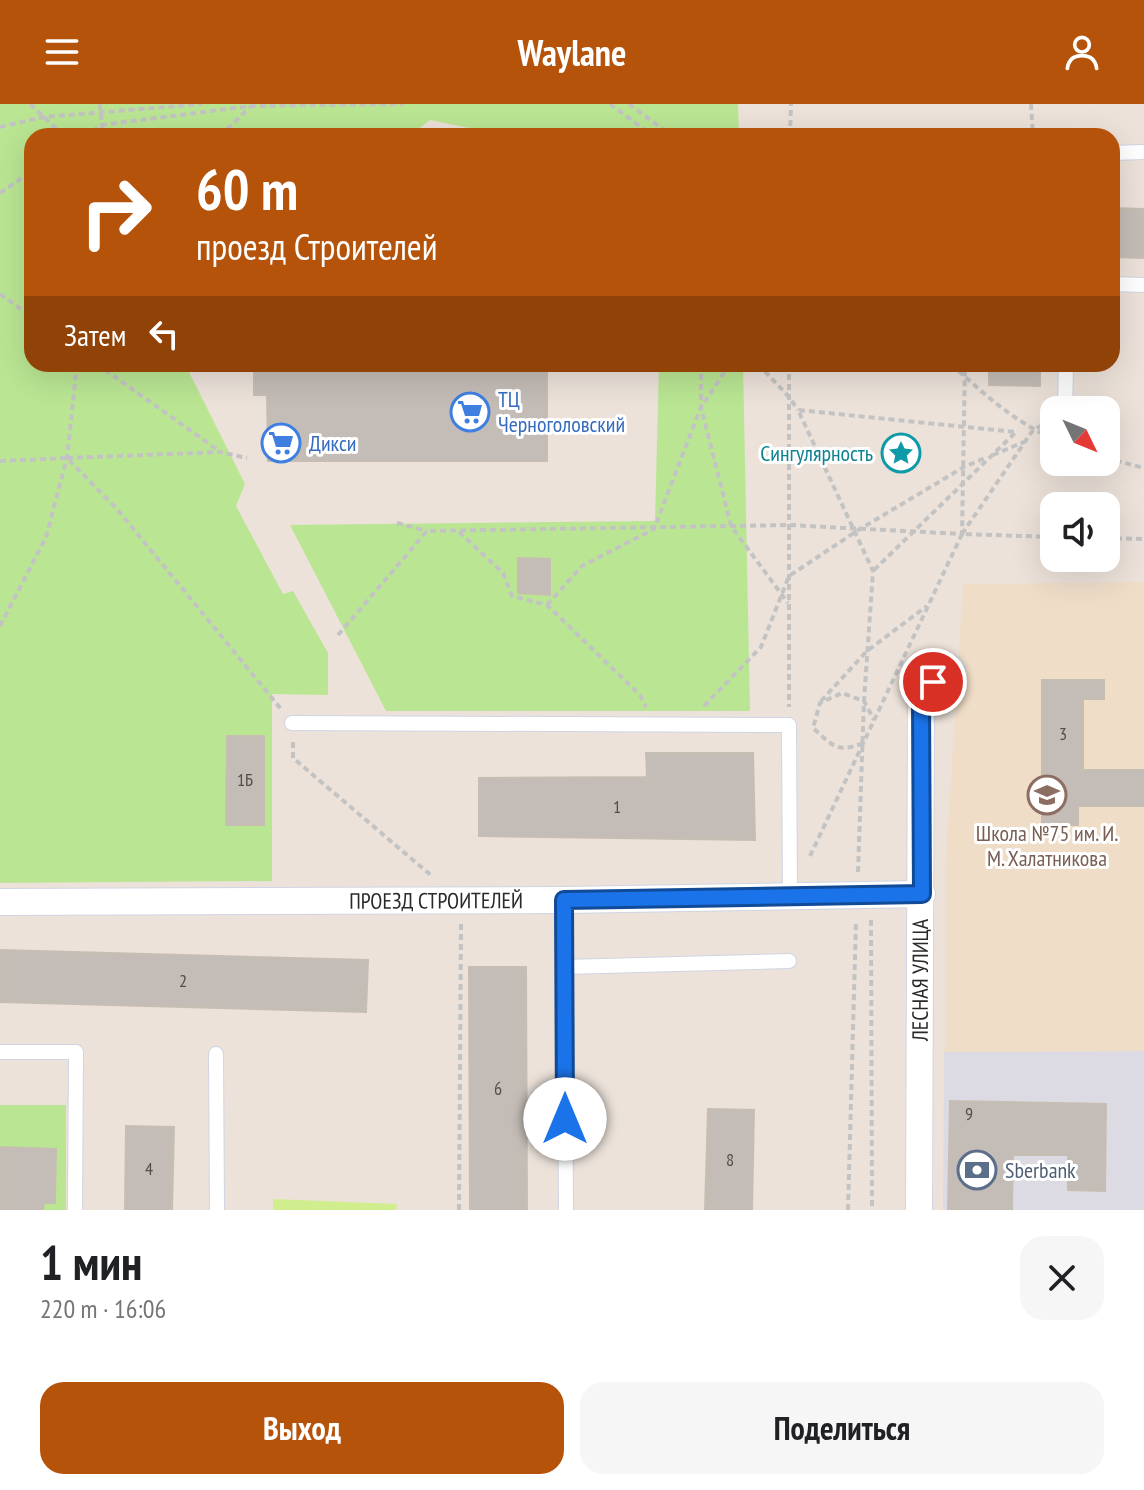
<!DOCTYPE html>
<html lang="ru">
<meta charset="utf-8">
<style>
body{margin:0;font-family:"PT Sans Narrow",sans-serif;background:#f6f6f6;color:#202124;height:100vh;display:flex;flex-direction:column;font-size:30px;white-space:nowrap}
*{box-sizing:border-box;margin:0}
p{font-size:26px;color:#757577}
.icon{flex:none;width:44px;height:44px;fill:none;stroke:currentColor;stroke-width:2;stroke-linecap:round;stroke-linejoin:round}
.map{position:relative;height:1106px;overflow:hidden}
.details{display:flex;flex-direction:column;background:#fff;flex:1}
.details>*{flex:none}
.banner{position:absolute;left:24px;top:24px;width:1096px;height:244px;border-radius:24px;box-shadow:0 8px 32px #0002;background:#b45309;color:#fff;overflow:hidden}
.needle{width:52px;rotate:133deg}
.controls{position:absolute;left:1040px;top:292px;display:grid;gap:16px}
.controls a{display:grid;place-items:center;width:80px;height:80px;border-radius:16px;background:#fff;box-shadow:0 8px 32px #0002;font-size:40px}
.pin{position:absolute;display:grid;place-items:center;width:68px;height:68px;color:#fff;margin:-34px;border:4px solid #fff;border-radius:50%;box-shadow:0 2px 8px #0007}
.me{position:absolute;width:88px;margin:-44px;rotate:0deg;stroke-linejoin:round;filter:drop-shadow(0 0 6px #0008)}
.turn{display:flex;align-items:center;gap:28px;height:168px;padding:0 40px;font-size:36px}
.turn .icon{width:104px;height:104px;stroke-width:2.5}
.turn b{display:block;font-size:56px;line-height:68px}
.then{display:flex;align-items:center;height:76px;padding:0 40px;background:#0003;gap:16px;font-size:30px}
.round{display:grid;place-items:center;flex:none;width:84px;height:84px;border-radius:24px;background:#f6f6f6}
.head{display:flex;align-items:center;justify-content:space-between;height:136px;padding:0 40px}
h1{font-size:48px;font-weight:800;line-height:60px}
.cta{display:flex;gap:16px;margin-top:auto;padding:16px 40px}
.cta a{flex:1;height:92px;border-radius:24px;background:#b45309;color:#fff;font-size:32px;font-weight:800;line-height:92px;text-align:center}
.cta a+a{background:#f6f6f6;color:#202124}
header{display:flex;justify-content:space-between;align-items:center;height:104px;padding:0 40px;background:#b45309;color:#fff;font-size:36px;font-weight:800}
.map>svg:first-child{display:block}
.industrial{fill:#dcdbe4}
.education{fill:#efddc8}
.green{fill:#bae693}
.pitch{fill:#d1ee8e}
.building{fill:#c4bcb6;stroke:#c7beb3;stroke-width:2}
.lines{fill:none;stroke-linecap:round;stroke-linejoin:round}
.lane-casing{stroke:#cfd5e3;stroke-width:16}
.street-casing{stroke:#cfd5e3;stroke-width:28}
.path{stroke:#c3c3c3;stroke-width:4;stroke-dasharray:6 4;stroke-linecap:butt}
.lane{stroke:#fff;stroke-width:14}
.street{stroke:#fff;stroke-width:26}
.route-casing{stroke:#114b97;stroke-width:20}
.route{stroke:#1a73e8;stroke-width:14}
.labels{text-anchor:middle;stroke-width:6;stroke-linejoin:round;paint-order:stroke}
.number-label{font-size:18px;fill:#504e4c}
.shop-label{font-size:22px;fill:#366cbe;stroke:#fff;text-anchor:start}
.culture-label{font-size:22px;fill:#0d838f;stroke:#fff;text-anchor:end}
.education-label{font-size:22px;fill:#785e54;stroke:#fff}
.street-label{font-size:22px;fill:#292929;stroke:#fff}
.service-label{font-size:22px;fill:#4e5e75;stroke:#fff;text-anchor:start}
</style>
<header><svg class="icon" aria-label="menu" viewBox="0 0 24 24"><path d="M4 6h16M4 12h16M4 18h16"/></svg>Waylane<svg class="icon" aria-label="person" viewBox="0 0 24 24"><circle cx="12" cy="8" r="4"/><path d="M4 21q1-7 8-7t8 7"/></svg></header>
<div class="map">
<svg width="1144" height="1106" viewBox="0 0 1144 1106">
<rect width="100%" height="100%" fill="#ece2da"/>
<path class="industrial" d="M 1144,947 L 1144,1106 L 943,1106 L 944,948 Z"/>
<path class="education" d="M 1144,478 L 1144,947 L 945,948 L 945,772 L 963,480 Z"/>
<g class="green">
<path d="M 0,0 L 738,0 L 739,32 L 508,32 L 430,16 L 410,32 L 32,32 L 32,260 L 185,260 L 245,380 L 236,402 L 283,490 L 293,487 L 328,549 L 328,591 L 272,590 L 272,777 L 0,779 Z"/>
<path d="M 659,260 L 743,260 L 750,607 L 386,607 L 290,421 L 655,417 Z"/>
<rect x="0" y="1001" width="66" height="105"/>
</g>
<path class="pitch" d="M 273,1095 L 397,1100 L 396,1106 L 273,1106 Z"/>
<g class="building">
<path d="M 1112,104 L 1144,105 L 1144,154 L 1112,153 Z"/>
<path d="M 254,260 L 547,260 L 547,357 L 268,357 L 267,291 L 254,291 Z"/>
<path d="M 989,260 L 1040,260 L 1040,282 L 989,281 Z"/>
<path d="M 518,454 L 550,455 L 550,491 L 518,489 Z"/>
<path d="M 1042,576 L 1104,576 L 1104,595 L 1083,595 L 1083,666 L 1144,666 L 1144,702 L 1078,702 L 1078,721 L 1042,721 Z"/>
<path d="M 227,632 L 264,632 L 264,721 L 226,721 Z"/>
<path d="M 646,649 L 753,649 L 755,736 L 479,732 L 479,674 L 647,673 Z"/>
<path d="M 0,846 L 368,856 L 366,908 L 0,898 Z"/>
<path d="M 469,863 L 526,863 L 527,1106 L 470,1106 Z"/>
<path d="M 950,997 L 1106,1000 L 1105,1087 L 1068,1086 L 1068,1051 L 1013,1051 L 1012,1106 L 948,1106 Z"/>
<path d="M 708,1005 L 754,1006 L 752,1106 L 705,1106 Z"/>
<path d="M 126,1022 L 174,1023 L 172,1106 L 125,1106 Z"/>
<path d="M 0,1043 L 56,1045 L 55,1099 L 44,1099 L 43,1106 L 0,1106 Z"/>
</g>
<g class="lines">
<g class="lane-casing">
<g id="lane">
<path d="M 1112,49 L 1144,48"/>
<path d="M 1112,180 L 1144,181"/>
<path d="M 1065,306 L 1066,260"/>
<path d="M 292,619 L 789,621 L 790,794"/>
<path d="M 564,796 L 566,1106"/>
<path d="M 564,863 L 789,857"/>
<path d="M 0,948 L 76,948 L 75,1106"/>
<path d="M 216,950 L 217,1106"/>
</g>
</g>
<g class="street-casing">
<g id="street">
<path id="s1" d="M 0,798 L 564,796 L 922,790"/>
<path id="s2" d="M 919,1106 L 921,597 L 933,578 L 951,565"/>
</g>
</g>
<g class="path">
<path d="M 30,0 L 64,32"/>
<path d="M 100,0 L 103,32"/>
<path d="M 610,0 L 653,32"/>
<path d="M 629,0 L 672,32"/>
<path d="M 1031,0 L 1033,32"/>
<path d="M 0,23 L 43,13 L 202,0"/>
<path d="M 84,32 L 102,21 L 250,2 L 404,0"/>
<path d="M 220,32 L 250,3"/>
<path d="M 790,32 L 791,0"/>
<path d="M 0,89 L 32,67"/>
<path d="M 0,190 L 32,213"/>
<path d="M 97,260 L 219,347"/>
<path d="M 701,260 L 701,303 L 731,422 L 788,499"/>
<path d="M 758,260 L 789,293 L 798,306"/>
<path d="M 789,260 L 789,603"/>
<path d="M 951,260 C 984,290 1013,317 1054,335"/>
<path d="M 993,351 L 1024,338"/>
<path d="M 67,354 L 220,348 L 247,354"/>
<path d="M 1106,354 L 1144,364"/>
<path d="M 0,357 L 67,354 L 117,405 L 281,605"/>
<path d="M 397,419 L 427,427"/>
<path d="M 459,428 L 503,469 L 512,492 L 547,501 L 640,591 L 646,603"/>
<path d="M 962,430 L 1033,326 L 1052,316"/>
<path d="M 1106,434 L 1144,435"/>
<path d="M 547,501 L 582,462 L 654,425 L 701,303 L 730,260"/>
<path d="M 0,522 L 46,433 L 67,354 L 77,260"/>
<path d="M 338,531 L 427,427 L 789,421 L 962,430 L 965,260"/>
<path d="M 821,597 L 867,547 L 927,502"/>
<path d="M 704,602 L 761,543 L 789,472 L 860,425 L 964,363 L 985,354"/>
<path d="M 293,638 L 293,654 L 433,773"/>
<path d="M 863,639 C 837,650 832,641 813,624 L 820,599 L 842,589 L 864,597 L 874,616"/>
<path d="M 810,752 L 962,430 L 1054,433"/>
<path d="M 858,768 L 864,597 L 873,467 L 798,306 L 1016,328 L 873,467"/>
<path d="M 871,816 L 872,1106"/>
<path d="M 459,1106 L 461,820"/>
<path d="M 848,1106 L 856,817"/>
</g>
<use href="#lane" class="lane"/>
<use href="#street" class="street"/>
</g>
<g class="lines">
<g class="route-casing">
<path id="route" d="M 565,1015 L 564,796 L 922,790 L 921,597 L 933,578"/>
</g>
<use href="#route" class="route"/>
</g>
<defs>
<g id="supermarket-ring" transform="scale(2)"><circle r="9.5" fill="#fff" stroke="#3f7fe0" stroke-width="1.5"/><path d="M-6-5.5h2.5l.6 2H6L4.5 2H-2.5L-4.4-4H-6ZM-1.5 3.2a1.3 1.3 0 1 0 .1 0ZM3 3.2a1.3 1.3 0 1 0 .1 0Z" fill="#3f7fe0"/></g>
<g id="sight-ring" transform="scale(2)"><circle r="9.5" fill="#fff" stroke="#0f9aa8" stroke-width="1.5"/><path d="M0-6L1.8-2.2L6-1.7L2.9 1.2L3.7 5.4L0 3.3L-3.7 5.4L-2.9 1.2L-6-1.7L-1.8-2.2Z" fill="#0f9aa8"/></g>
<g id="school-ring" transform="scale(2)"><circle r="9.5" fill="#fff" stroke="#8d6e63" stroke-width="1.5"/><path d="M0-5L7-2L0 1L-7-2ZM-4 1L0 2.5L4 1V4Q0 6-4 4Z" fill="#8d6e63"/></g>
<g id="bank-ring" transform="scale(2)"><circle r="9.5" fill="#fff" stroke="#5c6f8a" stroke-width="1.5"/><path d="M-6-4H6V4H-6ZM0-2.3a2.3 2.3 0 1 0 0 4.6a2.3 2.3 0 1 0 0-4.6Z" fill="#5c6f8a"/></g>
</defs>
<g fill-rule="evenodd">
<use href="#supermarket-ring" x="470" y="308"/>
<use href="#supermarket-ring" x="281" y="339"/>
<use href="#sight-ring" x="901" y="349"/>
<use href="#school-ring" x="1047" y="691"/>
<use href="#bank-ring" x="977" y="1066"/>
</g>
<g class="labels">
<g class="number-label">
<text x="1063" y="636">3</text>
<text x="245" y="682">1Б</text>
<text x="617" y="709">1</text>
<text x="183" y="883">2</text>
<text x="498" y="991">6</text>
<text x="969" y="1016">9</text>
<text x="730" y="1062">8</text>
<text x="149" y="1071">4</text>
</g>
<g class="shop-label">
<text x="498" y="303">ТЦ<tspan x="498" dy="25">Черноголовский</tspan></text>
<text x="309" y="347">Дикси</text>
</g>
<g class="culture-label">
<text x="873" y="357">Сингулярность</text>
</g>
<g class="education-label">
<text x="1047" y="737">Школа №75 им. И.<tspan x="1047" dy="25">М. Халатникова</tspan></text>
</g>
<g class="street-label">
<text dy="8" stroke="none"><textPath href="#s1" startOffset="436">ПРОЕЗД СТРОИТЕЛЕЙ</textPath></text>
<text dy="8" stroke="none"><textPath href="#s2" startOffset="230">ЛЕСНАЯ УЛИЦА</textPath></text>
</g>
<g class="service-label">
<text x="1005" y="1074">Sberbank</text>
</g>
</g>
</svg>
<div class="controls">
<a><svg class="needle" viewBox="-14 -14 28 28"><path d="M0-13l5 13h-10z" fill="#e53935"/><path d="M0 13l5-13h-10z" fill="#757577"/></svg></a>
<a><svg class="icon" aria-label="sound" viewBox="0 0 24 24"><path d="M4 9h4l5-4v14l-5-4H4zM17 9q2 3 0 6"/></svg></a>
</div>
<div class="pin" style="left:933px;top:578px;background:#d93025"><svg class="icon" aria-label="arrive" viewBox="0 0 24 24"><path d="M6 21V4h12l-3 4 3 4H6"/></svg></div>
<svg class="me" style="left:565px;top:1015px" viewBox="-20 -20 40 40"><circle r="19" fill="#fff"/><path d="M0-13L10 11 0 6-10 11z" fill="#1a73e8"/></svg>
<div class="banner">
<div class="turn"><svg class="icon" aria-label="right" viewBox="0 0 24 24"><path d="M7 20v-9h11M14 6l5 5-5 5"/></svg><div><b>60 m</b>проезд Строителей</div></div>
<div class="then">Затем<svg class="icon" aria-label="left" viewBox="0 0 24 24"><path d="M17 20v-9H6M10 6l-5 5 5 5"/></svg></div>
</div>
</div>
<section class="details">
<div class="head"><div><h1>1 мин</h1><p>220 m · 16:06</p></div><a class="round"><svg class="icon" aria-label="close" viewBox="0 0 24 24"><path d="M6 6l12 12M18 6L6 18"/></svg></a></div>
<div class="cta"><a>Выход</a><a>Поделиться</a></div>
</section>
